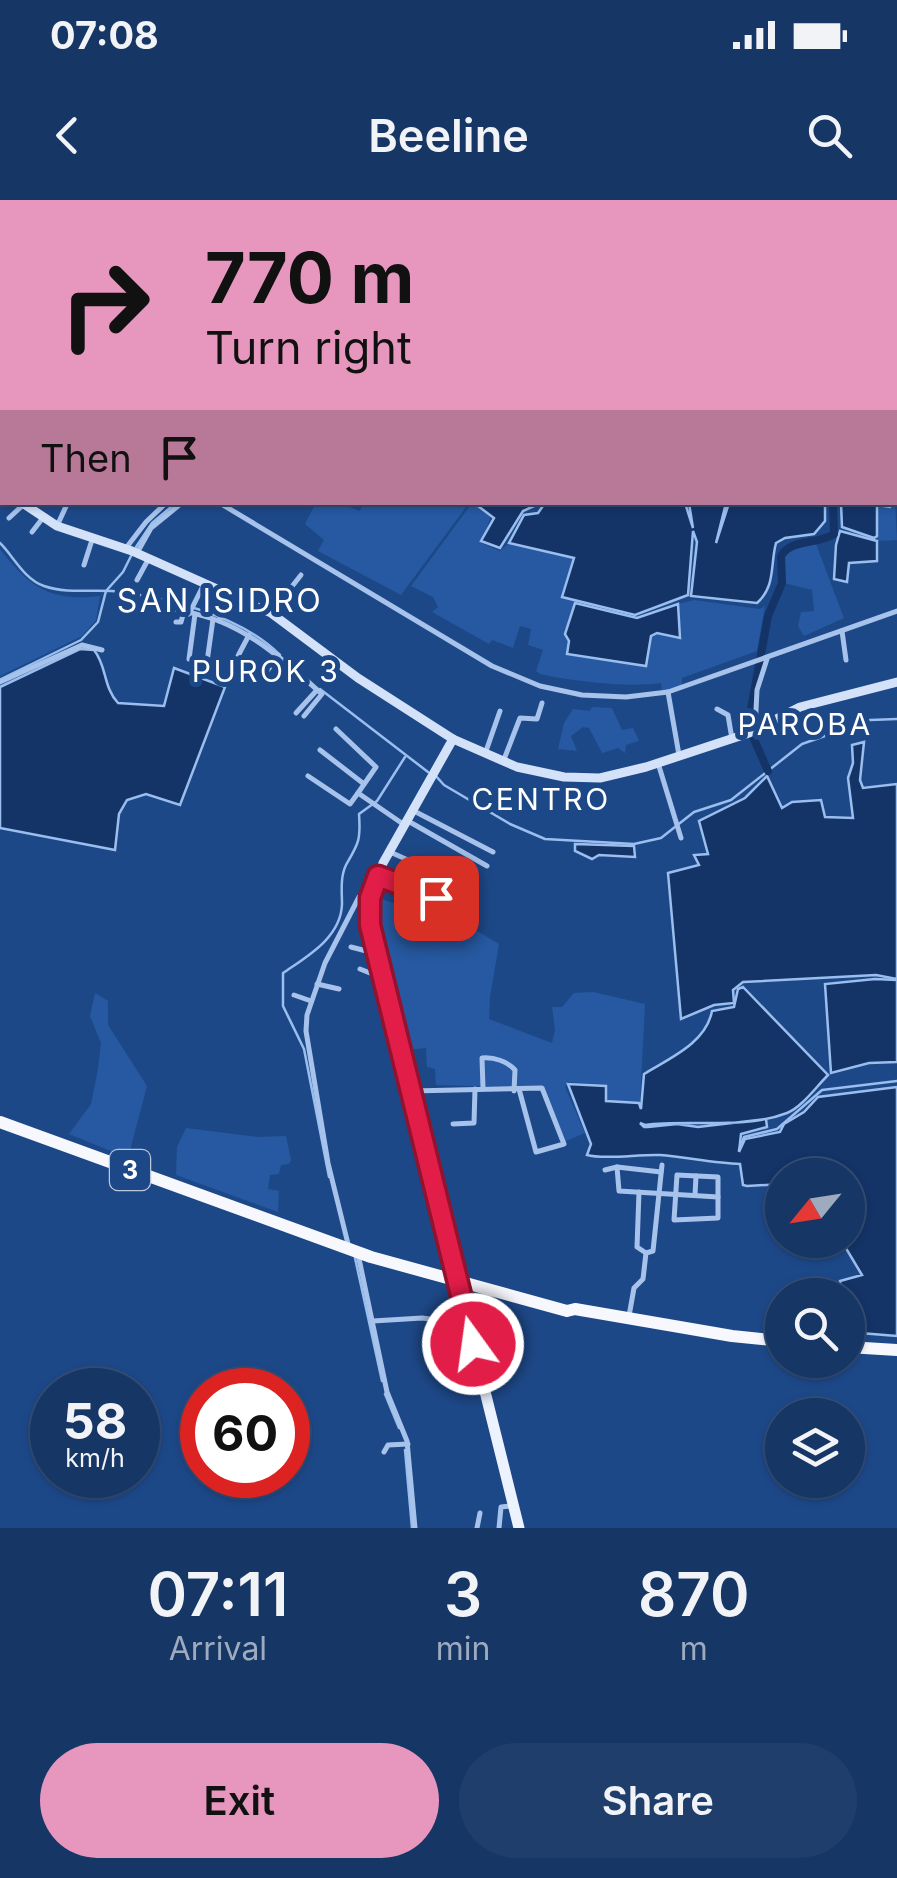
<!DOCTYPE html>
<style>
body{margin:0;font-family:Inter,sans-serif;background:#1f3e6c;color:#f1f3f6;height:100vh;display:flex;flex-direction:column;font-size:38px;white-space:nowrap}
*{box-sizing:border-box;margin:0}
p{font-size:32px;color:#9eabbf}
.icon{flex:none;width:55px;height:55px;fill:none;stroke:currentColor;stroke-width:2;stroke-linecap:round;stroke-linejoin:round}
.map{position:relative;height:1328px;overflow:hidden}
.side{display:flex;flex-direction:column;background:#163666;flex:1}
.side>*{flex:none}
.guide{position:absolute;left:0px;top:0px;width:898px;height:305px;box-shadow:0 2px 8px #0004,0 0 0 2px #35507a;background:#e797bd;color:#111;overflow:hidden}
.needle{width:65px;rotate:240deg}
.controls{position:absolute;left:765px;top:958px;display:grid;gap:20px}
.controls a{display:grid;place-items:center;width:100px;height:100px;border-radius:50%;background:#163666;box-shadow:0 2px 8px #0004,0 0 0 2px #35507a;font-size:50px}
.speed{position:absolute;left:30px;top:1168px;display:flex;gap:20px;font-size:50px;font-weight:700;text-align:center}
.speed>*{display:grid;place-content:center;width:130px;height:130px;border-radius:50%;background:#163666;box-shadow:0 2px 8px #0004,0 0 0 2px #35507a;line-height:1}
.speed small{font-size:25px;font-weight:400}
.speed .limit{border:15px solid #d22;background:#fff;color:#111}
.pin{position:absolute;display:grid;place-items:center;width:85px;height:85px;color:#fff;margin:-42px;border-radius:20px;box-shadow:0 5px 15px #0006}
.me{position:absolute;width:110px;margin:-55px;rotate:346deg;stroke-linejoin:round;filter:drop-shadow(0 0 8px #0008)}
.turn{display:flex;align-items:center;gap:35px;height:210px;padding:0 40px;font-size:45px}
.turn .icon{width:130px;height:130px;stroke-width:2.5}
.turn b{display:block;font-size:70px;line-height:85px}
.then{display:flex;align-items:center;height:95px;padding:0 40px;background:#0003;gap:20px;font-size:38px}
.eta{display:flex;justify-content:space-evenly;align-items:center;height:170px;text-align:center}
.eta b{font-size:60px;font-weight:600;line-height:70px}
.cta{display:flex;gap:20px;margin-top:auto;padding:20px 40px}
.cta a{flex:1;height:115px;border-radius:60px;background:#e797bd;color:#111;font-size:40px;font-weight:600;line-height:115px;text-align:center}
.cta a+a{background:#1f3e6c;color:#f1f3f6}
.status{display:flex;justify-content:space-between;align-items:center;height:70px;padding:0 50px;background:#163666;direction:ltr}
.status svg{height:28px;fill:currentColor}
header{display:flex;justify-content:space-between;align-items:center;height:130px;padding:0 40px;background:#163666;font-size:45px;font-weight:600}
.map>svg:first-child{display:block}
.green{fill:#2659a1}
.water{fill:#143467;stroke:#9abeed;stroke-width:2.5}
.lines{fill:none;stroke-linecap:round;stroke-linejoin:round}
.stream{stroke:#9abeed;stroke-width:2.5}
.river{stroke:#143467;stroke-width:8}
.minor{stroke:#a7c3eb;stroke-width:5}
.tertiary{stroke:#a7c3eb;stroke-width:8}
.secondary{stroke:#d3e2f8;stroke-width:9}
.primary{stroke:#ecf2fe;stroke-width:11}
.trunk{stroke:#f6f8fe;stroke-width:12}
.route-casing{stroke:#92132f;stroke-width:25}
.route{stroke:#e11d48;stroke-width:18}
.labels{text-anchor:middle;stroke-width:10;stroke-linejoin:round;paint-order:stroke}
.shield{fill:#1d4888;stroke:#bbc8db;stroke-width:2.5}
.shield-label{font-size:25px;font-weight:bold;fill:#fff}
.neighbourhood-label{font-size:30px;letter-spacing:2.5px;fill:#fff;stroke:#1d4888}
.quarter-label{font-size:32px;letter-spacing:2.5px;fill:#fff;stroke:#1d4888}
</style>
<div class="status"><b>07:08</b><svg viewBox="0 0 49 12"><path d="M0 12V9h3v3zM5 12V6h3v6zM10 12V3h3v9zM15 12V0h3v12zM26 1h20v11H26zM47 4h2v5h-2z"/></svg></div>
<header><svg class="icon" aria-label="back" viewBox="0 0 24 24"><path d="M15 5l-7 7 7 7"/></svg>Beeline<svg class="icon" aria-label="search" viewBox="0 0 24 24"><circle cx="10" cy="10" r="6"/><path d="M15 15l6 6"/></svg></header>
<div class="map">
<svg width="897" height="1328" viewBox="0 0 897 1328">
<rect width="100%" height="100%" fill="#1d4888"/>
<g class="green">
<path d="M 895,301 L 897,340 L 877,341 L 877,305 L 890,307 Z"/>
<path d="M 316,303 L 340,303 L 360,311 L 363,303 L 469,303 L 401,395 L 318,351 L 324,340 L 305,324 Z"/>
<path d="M 472,303 L 491,316 L 481,343 L 500,351 L 509,343 L 574,358 L 563,397 L 575,401 L 565,434 L 568,441 L 567,455 L 645,466 L 651,436 L 657,433 L 680,438 L 678,404 L 694,400 L 760,409 L 765,406 L 757,451 L 682,478 L 682,487 L 662,491 L 661,483 C 629,488 571,481 540,474 L 536,471 L 543,450 L 528,445 L 531,429 L 520,426 L 513,448 L 492,440 L 489,444 L 432,412 L 438,407 L 433,397 L 411,386 Z"/>
<path d="M 816,344 L 844,418 L 804,436 L 798,426 L 801,412 L 814,411 L 812,390 L 784,383 L 784,355 L 792,347 Z"/>
<path d="M 0,349 C 29,387 50,402 100,396 L 96,420 L 82,436 L 0,476 Z"/>
<path d="M 592,507 L 612,508 L 622,530 L 633,528 L 639,541 L 626,545 L 625,553 L 618,548 L 602,553 L 589,528 L 583,527 L 571,536 L 577,551 L 558,549 L 564,523 L 573,509 L 590,511 Z"/>
<path d="M 375,697 L 474,729 L 499,744 L 490,797 L 489,819 L 552,843 L 555,830 L 552,807 L 562,807 L 574,793 L 593,792 L 645,804 L 640,902 L 607,901 L 607,885 L 568,882 L 565,887 L 585,933 L 566,941 L 543,888 L 436,885 L 435,869 L 427,867 L 426,848 L 406,850 L 379,750 Z"/>
<path d="M 95,793 L 108,801 L 108,825 L 147,886 L 128,958 L 69,934 L 91,904 L 98,869 L 101,843 L 90,816 Z"/>
<path d="M 186,928 L 259,937 L 286,936 L 291,960 L 289,964 L 281,965 L 279,974 L 270,975 L 268,989 L 279,991 L 278,1012 L 176,975 L 177,947 Z"/>
</g>
<g class="water">
<path d="M 219,0 L 474,0 L 227,2 Z"/>
<path d="M 474,303 L 541,303 L 523,311 L 500,348 L 481,341 L 494,318 Z"/>
<path d="M 545,303 L 685,303 L 693,328 L 689,303 L 726,303 L 716,343 L 729,303 L 825,303 L 825,321 L 814,334 L 785,338 L 776,343 C 770,365 776,386 757,403 L 691,396 L 697,342 L 693,331 L 688,395 L 635,415 L 562,397 L 574,358 L 509,343 L 524,315 L 538,313 Z"/>
<path d="M 841,303 L 841,302 L 892,303 L 890,307 L 877,305 L 877,336 L 874,338 L 842,327 Z"/>
<path d="M 840,331 L 877,341 L 877,361 L 849,363 L 847,382 L 834,379 L 836,345 Z"/>
<path d="M 575,403 L 637,418 L 678,404 L 680,438 L 657,433 L 651,436 L 646,466 L 567,454 L 569,441 L 565,434 Z"/>
<path d="M 80,449 L 94,450 C 107,466 103,487 118,503 L 164,506 L 174,468 L 225,487 L 180,605 L 146,594 L 127,600 L 119,614 L 115,650 L 0,628 L 0,487 Z"/>
<path d="M 864,542 L 860,580 L 863,588 L 897,584 L 897,779 L 876,775 L 743,782 L 733,790 L 734,803 L 714,805 L 681,819 L 668,673 L 699,665 L 694,655 L 708,654 L 699,621 L 745,598 L 767,576 L 782,608 L 792,602 L 821,600 L 825,617 L 853,618 L 848,578 L 853,563 L 852,545 Z"/>
<path d="M 575,644 L 634,646 L 635,657 L 599,655 L 592,659 L 575,651 Z"/>
<path d="M 875,779 L 897,780 L 897,862 L 869,863 L 831,873 L 825,784 Z"/>
<path d="M 743,787 L 828,875 C 816,887 802,907 787,913 C 743,930 690,919 645,925 L 640,923 L 644,927 L 648,927 L 677,924 L 698,927 L 766,919 L 767,927 L 741,934 L 739,952 L 745,939 L 780,932 L 784,924 L 804,912 L 818,897 L 897,887 L 897,1136 L 848,1132 L 848,1095 L 841,1095 L 840,1081 L 862,1075 L 844,1045 L 849,1018 L 848,975 L 782,975 L 782,984 L 747,986 L 743,985 L 740,964 C 714,963 686,957 660,955 C 639,954 604,960 587,955 L 591,944 L 568,884 L 606,886 L 606,901 L 639,903 L 641,909 L 644,874 C 670,858 706,843 712,811 L 734,807 L 738,789 Z"/>
</g>
<g class="lines">
<g class="stream">
<path d="M 10,2 L 11,0"/>
<path d="M 481,2 L 483,0"/>
<path d="M 0,50 L 2,42"/>
<path d="M 0,343 C 14,357 24,379 44,386 C 70,395 96,388 122,392 C 175,400 241,416 280,455"/>
<path d="M 136,347 L 152,323 L 177,302"/>
<path d="M 1,479 L 81,440 L 98,422 L 106,391 L 123,372 L 132,354"/>
<path d="M 320,489 L 428,572"/>
<path d="M 435,575 L 444,585 L 510,624 L 545,639 L 634,644 L 661,638 L 694,612 L 731,600 L 802,544 L 870,520 L 897,519"/>
<path d="M 739,950 L 744,937 L 777,929 L 822,890 L 897,881"/>
<path d="M 329,977 L 304,849 L 283,806 L 283,773 C 306,757 341,738 342,704 C 342,693 340,677 346,665 C 358,644 361,641 359,614 L 377,601 L 405,557"/>
<path d="M 355,1058 L 382,1181"/>
<path d="M 385,1194 L 399,1228"/>
<path d="M 405,1250 L 412,1328"/>
</g>
<g class="river">
<path d="M 864,0 L 866,2"/>
<path d="M 752,527 L 751,509 L 768,416 L 782,383 L 781,356 C 792,338 818,345 834,334 L 833,302"/>
<path d="M 753,537 L 768,571"/>
</g>
<g class="minor">
<path d="M 76,2 L 78,0"/>
<path d="M 0,85 L 2,85"/>
<path d="M 218,302 L 492,466 L 540,486 L 582,495 L 626,497 L 668,492 L 897,411"/>
<path d="M 9,318 L 23,305"/>
<path d="M 57,326 L 68,302"/>
<path d="M 32,332 L 42,319"/>
<path d="M 126,348 L 146,322 L 167,302"/>
<path d="M 137,353 L 151,328 L 183,302"/>
<path d="M 84,365 L 92,340"/>
<path d="M 137,380 L 149,358"/>
<path d="M 143,399 C 168,410 194,411 219,421 C 259,437 290,466 322,494 L 304,516"/>
<path d="M 271,413 L 301,375"/>
<path d="M 189,414 L 204,384"/>
<path d="M 219,421 L 229,396"/>
<path d="M 176,422 L 181,422 L 184,411"/>
<path d="M 842,431 L 846,460"/>
<path d="M 189,459 L 195,414"/>
<path d="M 206,469 L 213,419"/>
<path d="M 228,475 L 249,435"/>
<path d="M 261,480 L 278,455"/>
<path d="M 0,482 L 82,445 L 102,450"/>
<path d="M 668,492 L 679,555"/>
<path d="M 717,509 L 728,515 L 732,539"/>
<path d="M 296,513 L 317,490"/>
<path d="M 336,529 L 376,567 L 358,593 L 403,624"/>
<path d="M 755,530 L 757,490 L 767,459"/>
<path d="M 320,550 L 364,584"/>
<path d="M 485,554 L 500,511"/>
<path d="M 503,562 L 520,518 L 537,519 L 542,503"/>
<path d="M 658,563 L 681,638"/>
<path d="M 308,576 L 350,604 L 358,593"/>
<path d="M 414,611 L 493,652"/>
<path d="M 408,621 L 487,666"/>
<path d="M 390,652 L 446,677"/>
<path d="M 380,676 L 461,707"/>
<path d="M 351,747 L 374,753"/>
<path d="M 360,769 L 380,777"/>
<path d="M 317,784 L 339,789"/>
<path d="M 294,795 L 311,801"/>
<path d="M 483,888 L 482,858 C 494,857 507,861 515,870 L 514,891"/>
<path d="M 412,891 L 542,888 L 564,944 L 536,952 L 519,889"/>
<path d="M 453,924 L 474,923 L 475,889"/>
<path d="M 617,967 L 619,991 L 718,997"/>
<path d="M 605,970 L 617,967 L 661,972"/>
<path d="M 677,975 L 718,977 L 718,1018 L 674,1020 Z"/>
<path d="M 639,992 L 637,1047 L 646,1053"/>
<path d="M 695,995 L 696,976"/>
<path d="M 349,1048 L 328,963 L 306,831 L 307,815 L 325,763 L 359,697 L 372,693"/>
<path d="M 358,1054 L 387,1192 L 407,1241 L 415,1328"/>
<path d="M 629,1116 L 634,1088 L 643,1079 L 646,1053 L 653,1051 L 662,965"/>
<path d="M 373,1121 L 422,1118 L 446,1121 L 443,1182"/>
<path d="M 447,1140 L 469,1140"/>
<path d="M 447,1144 L 473,1144"/>
<path d="M 384,1252 L 388,1245 L 408,1244"/>
<path d="M 477,1328 L 480,1313"/>
<path d="M 499,1328 L 501,1307 L 511,1306"/>
</g>
<path class="tertiary" d="M 0,289 L 2,286"/>
<g class="secondary">
<path d="M 30,2 L 31,0"/>
<path d="M 0,108 L 2,99"/>
<path d="M 0,274 L 2,279"/>
<path d="M 21,302 L 57,326 L 132,351 L 271,413 L 358,478 L 453,539 L 517,567 L 564,577 L 600,578 L 646,567 L 749,533 L 800,507 L 897,482"/>
<path d="M 453,539 L 383,663 L 370,698 L 370,730 L 456,1075"/>
</g>
<path class="primary" d="M 456,1075 L 519,1328"/>
<g class="trunk">
<path d="M 0,922 L 371,1057 L 567,1111 L 575,1109 L 732,1136 L 782,1141"/>
<path d="M 848,1147 L 897,1150"/>
</g>
</g>
<g class="lines">
<g class="route-casing">
<path id="route" d="M 436,698 L 378,676 L 370,698 L 370,725 L 473,1144"/>
</g>
<use href="#route" class="route"/>
</g>
<g class="labels">
<rect class="shield" x="110" y="950" width="40" height="40" rx="8"/>
<g class="shield-label">
<text x="130" y="979">3</text>
</g>
<g class="neighbourhood-label">
<text x="266" y="482">PUROK 3</text>
<text x="805" y="535">PAROBA</text>
<text x="541" y="610">CENTRO</text>
</g>
<g class="quarter-label">
<text x="220" y="412">SAN ISIDRO</text>
</g>
</g>
</svg>
<div class="controls">
<a><svg class="needle" viewBox="-14 -14 28 28"><path d="M0-13l5 13h-10z" fill="#e53935"/><path d="M0 13l5-13h-10z" fill="#9eabbf"/></svg></a>
<a><svg class="icon" aria-label="search" viewBox="0 0 24 24"><circle cx="10" cy="10" r="6"/><path d="M15 15l6 6"/></svg></a>
<a><svg class="icon" aria-label="layers" viewBox="0 0 24 24"><path d="M12 4l9 5-9 5-9-5zM3 14l9 5 9-5"/></svg></a>
</div>
<div class="speed"><div>58<small>km/h</small></div><div class="limit">60</div></div>
<div class="pin" style="left:436px;top:698px;background:#d93025"><svg class="icon" aria-label="arrive" viewBox="0 0 24 24"><path d="M6 21V4h12l-3 4 3 4H6"/></svg></div>
<svg class="me" style="left:473px;top:1144px" viewBox="-20 -20 40 40"><circle r="17" fill="#e11d48" stroke="#fff" stroke-width="3"/><path d="M0-11L8 9 0 5-8 9z" fill="#fff"/></svg>
<div class="guide">
<div class="turn"><svg class="icon" aria-label="right" viewBox="0 0 24 24"><path d="M7 20v-9h11M14 6l5 5-5 5"/></svg><div><b>770 m</b>Turn right</div></div>
<div class="then">Then<svg class="icon" aria-label="arrive" viewBox="0 0 24 24"><path d="M6 21V4h12l-3 4 3 4H6"/></svg></div>
</div>
</div>
<section class="side">
<div class="eta">
<div><b>07:11</b><p>Arrival</p></div>
<div><b>3</b><p>min</p></div>
<div><b>870</b><p>m</p></div>
</div>
<div class="cta"><a>Exit</a><a>Share</a></div>
</section>
